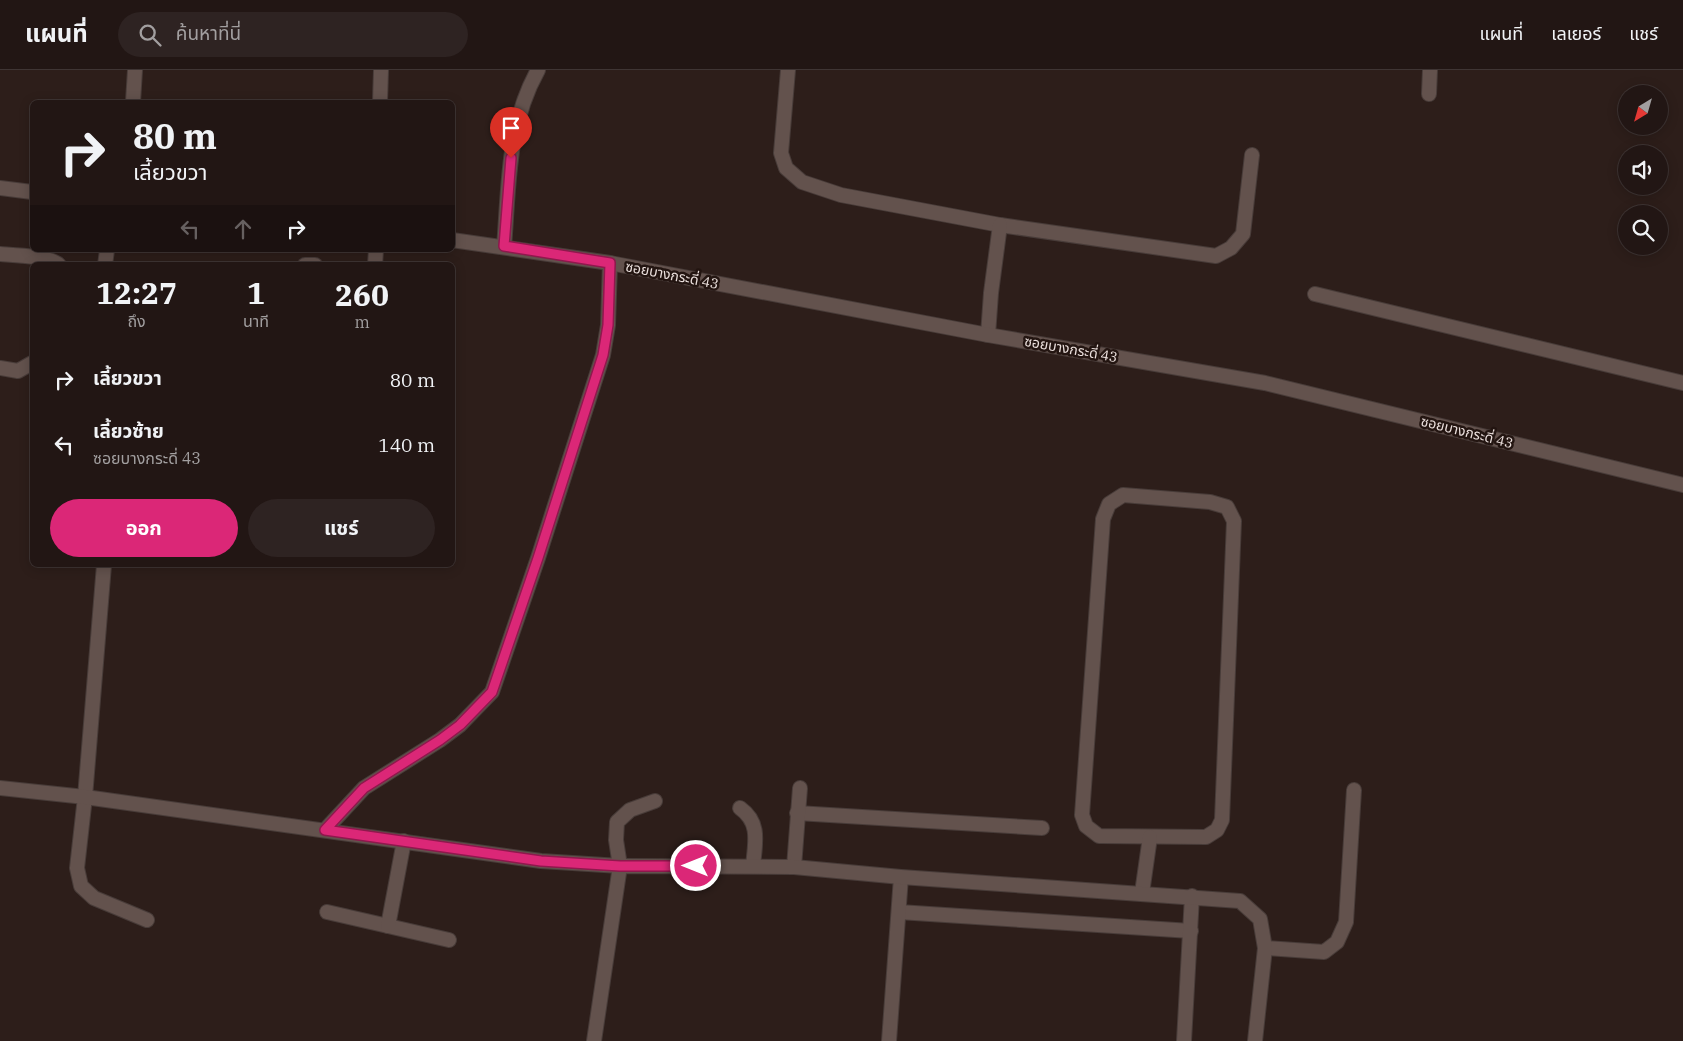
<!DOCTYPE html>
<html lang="th">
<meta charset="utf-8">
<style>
body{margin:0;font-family:"IBM Plex Serif","Noto Sans Thai",serif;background:#2e2322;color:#f1f3f6;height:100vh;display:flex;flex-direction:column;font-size:19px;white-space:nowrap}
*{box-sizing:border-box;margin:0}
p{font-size:16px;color:#a29fa0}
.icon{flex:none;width:28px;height:28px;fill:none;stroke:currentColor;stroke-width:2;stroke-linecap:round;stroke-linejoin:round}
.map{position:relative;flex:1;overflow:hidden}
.details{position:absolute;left:30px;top:192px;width:425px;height:305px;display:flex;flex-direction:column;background:#221614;border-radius:8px;box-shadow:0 2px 12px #0003,0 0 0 1px #3f3534}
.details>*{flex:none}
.top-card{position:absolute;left:30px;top:30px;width:425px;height:152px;border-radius:8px;box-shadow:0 2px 12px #0003,0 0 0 1px #3f3534;background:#221614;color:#f1f3f6;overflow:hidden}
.needle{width:32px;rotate:217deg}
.fabs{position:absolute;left:1618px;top:15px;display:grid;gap:10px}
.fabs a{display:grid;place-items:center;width:50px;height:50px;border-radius:50%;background:#221614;box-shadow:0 2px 12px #0003,0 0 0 1px #3f3534;font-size:25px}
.pin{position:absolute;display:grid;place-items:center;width:42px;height:42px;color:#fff;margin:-51px -21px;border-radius:50% 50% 50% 0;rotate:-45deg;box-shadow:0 0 5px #0007}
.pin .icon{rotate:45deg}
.me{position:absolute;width:55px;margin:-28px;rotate:270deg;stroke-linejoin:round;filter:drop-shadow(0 0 4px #0008)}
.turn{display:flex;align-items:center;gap:18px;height:105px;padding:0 20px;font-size:22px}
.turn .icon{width:65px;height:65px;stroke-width:2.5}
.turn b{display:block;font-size:35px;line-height:42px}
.lanes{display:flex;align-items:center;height:48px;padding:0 20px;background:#0003;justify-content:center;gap:25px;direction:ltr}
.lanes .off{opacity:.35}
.eta{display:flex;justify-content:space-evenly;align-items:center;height:85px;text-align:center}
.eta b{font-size:30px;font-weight:700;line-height:35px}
.cta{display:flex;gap:10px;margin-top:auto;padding:10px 20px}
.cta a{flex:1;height:58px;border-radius:30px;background:#db2777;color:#fff;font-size:20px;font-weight:700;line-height:58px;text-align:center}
.cta a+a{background:#2e2322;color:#f1f3f6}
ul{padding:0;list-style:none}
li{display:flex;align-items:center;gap:15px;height:65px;padding:0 20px}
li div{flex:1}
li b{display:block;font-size:19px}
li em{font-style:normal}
header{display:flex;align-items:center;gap:30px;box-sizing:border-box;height:70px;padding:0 25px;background:#221614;border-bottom:1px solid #3f3534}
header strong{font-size:24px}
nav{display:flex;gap:28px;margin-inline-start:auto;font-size:18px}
.search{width:350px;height:45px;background:#2e2322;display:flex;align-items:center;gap:12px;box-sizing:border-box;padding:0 18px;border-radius:28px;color:#a29fa0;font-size:19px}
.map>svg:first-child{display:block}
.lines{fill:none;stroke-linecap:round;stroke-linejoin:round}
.service-casing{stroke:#483c39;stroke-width:16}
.minor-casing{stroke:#483c39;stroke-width:16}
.service{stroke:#63524d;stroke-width:14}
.minor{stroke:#63524d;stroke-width:14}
.route-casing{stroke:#8e194d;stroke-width:12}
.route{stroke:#db2777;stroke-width:9}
.labels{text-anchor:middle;stroke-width:5;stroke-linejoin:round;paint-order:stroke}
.street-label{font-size:14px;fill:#ebe0dd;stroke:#231511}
</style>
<header>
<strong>แผนที่</strong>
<div class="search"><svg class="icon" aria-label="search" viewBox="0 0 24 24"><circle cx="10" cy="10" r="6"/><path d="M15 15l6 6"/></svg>ค้นหาที่นี่</div>
<nav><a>แผนที่</a><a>เลเยอร์</a><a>แชร์</a></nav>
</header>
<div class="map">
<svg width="1683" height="971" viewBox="0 0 1683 971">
<rect width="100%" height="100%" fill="#2d1e1a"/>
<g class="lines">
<g class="service-casing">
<g id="service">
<path d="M 788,0 L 781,83 L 786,98 L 802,112 L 841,125 L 1000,155 L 1216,186 L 1231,178 L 1243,164 L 1252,85"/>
<path d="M 1429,24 L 1430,0"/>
<path d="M 133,32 L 135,0"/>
<path d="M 380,32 L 381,0"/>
<path d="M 504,177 C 509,116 507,55 538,0"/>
<path d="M 0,184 C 13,185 51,186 59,195"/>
<path d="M 105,195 L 107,180"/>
<path d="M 305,195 L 315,195"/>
<path d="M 375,195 L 376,180"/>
<path d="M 1315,224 L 1683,313"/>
<path d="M 988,265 L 991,223 L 1000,155"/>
<path d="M 0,298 L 18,301 L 32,293"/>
<path d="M 1123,425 L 1210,432 L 1227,437 L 1234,451 L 1222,750 L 1217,760 L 1206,767 L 1099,766 L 1086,756 L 1082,745 L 1103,449 L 1109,434 Z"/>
<path d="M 104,495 L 85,727 L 77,798 L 81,816 L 94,828 L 147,850"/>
<path d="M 0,718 L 85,727 L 541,791 L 620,796 L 616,770 L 617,752 L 630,740 L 655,731"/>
<path d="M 740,738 C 761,753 755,773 753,796"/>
<path d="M 797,743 L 1042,758"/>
<path d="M 325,760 L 364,718 L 440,670 L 460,655 L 492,622 L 538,488 L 603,285 L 608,255 L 610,193"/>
<path d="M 794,797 L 800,718"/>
<path d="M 1142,823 L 1150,767"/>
<path d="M 327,842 L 449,870"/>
<path d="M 899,842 L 1191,861"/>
<path d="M 388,856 L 404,771"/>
<path d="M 1265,878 L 1324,882 L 1337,872 L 1346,852 L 1354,720"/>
<path d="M 889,971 L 901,807"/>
<path d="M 1184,971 L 1192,826"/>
</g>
</g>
<g class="minor-casing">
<g id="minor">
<path d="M 0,118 L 32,122"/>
<path d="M 452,170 L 610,193 L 988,265 L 1265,313 L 1683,415"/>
<path d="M 594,971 L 620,796 L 794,797 L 901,807 L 1240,831 L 1260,849 L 1265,878 L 1255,971"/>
</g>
</g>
<use href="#service" class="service"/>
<use href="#minor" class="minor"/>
</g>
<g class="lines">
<g class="route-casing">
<path id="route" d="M 511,88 L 504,176 L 610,193 L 608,255 L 603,285 L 538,488 L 492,622 L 460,655 L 440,670 L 364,718 L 325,760 L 541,791 L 620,796 L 696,796"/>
</g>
<use href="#route" class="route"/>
</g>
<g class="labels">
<g class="street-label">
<text transform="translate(672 205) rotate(11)" y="5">ซอยบางกระดี่ 43</text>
<text transform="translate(1071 279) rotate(10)" y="5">ซอยบางกระดี่ 43</text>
<text transform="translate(1467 362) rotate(14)" y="5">ซอยบางกระดี่ 43</text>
</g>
</g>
</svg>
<div class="fabs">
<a><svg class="needle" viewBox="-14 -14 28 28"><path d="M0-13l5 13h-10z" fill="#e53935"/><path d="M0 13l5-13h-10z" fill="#a29fa0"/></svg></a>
<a><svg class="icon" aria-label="sound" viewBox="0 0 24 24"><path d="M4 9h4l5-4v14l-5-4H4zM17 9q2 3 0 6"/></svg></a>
<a><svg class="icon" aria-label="search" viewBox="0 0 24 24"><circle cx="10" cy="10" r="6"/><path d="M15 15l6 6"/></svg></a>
</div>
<div class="pin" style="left:511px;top:88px;background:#d93025"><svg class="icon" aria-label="arrive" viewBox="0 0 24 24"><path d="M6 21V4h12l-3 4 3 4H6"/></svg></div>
<svg class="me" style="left:696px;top:796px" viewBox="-20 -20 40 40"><circle r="17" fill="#db2777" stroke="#fff" stroke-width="3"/><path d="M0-11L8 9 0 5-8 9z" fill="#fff"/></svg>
<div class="top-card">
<div class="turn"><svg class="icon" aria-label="right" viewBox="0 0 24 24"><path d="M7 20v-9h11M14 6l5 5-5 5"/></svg><div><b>80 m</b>เลี้ยวขวา</div></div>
<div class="lanes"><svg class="icon off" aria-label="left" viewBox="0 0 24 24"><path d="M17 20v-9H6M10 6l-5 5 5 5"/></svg><svg class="icon off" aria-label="ahead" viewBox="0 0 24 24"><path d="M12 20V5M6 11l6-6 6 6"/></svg><svg class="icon" aria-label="right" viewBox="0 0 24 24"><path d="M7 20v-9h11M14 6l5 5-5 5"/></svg></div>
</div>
<section class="details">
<div class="eta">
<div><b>12:27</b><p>ถึง</p></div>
<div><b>1</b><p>นาที</p></div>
<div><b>260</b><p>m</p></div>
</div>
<ul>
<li><svg class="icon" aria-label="right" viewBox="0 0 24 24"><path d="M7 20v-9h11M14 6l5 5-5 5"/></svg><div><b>เลี้ยวขวา</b></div><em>80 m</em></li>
<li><svg class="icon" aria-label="left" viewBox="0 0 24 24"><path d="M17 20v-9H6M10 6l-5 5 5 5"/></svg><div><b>เลี้ยวซ้าย</b><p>ซอยบางกระดี่ 43</p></div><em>140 m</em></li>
</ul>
<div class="cta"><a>ออก</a><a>แชร์</a></div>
</section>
</div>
